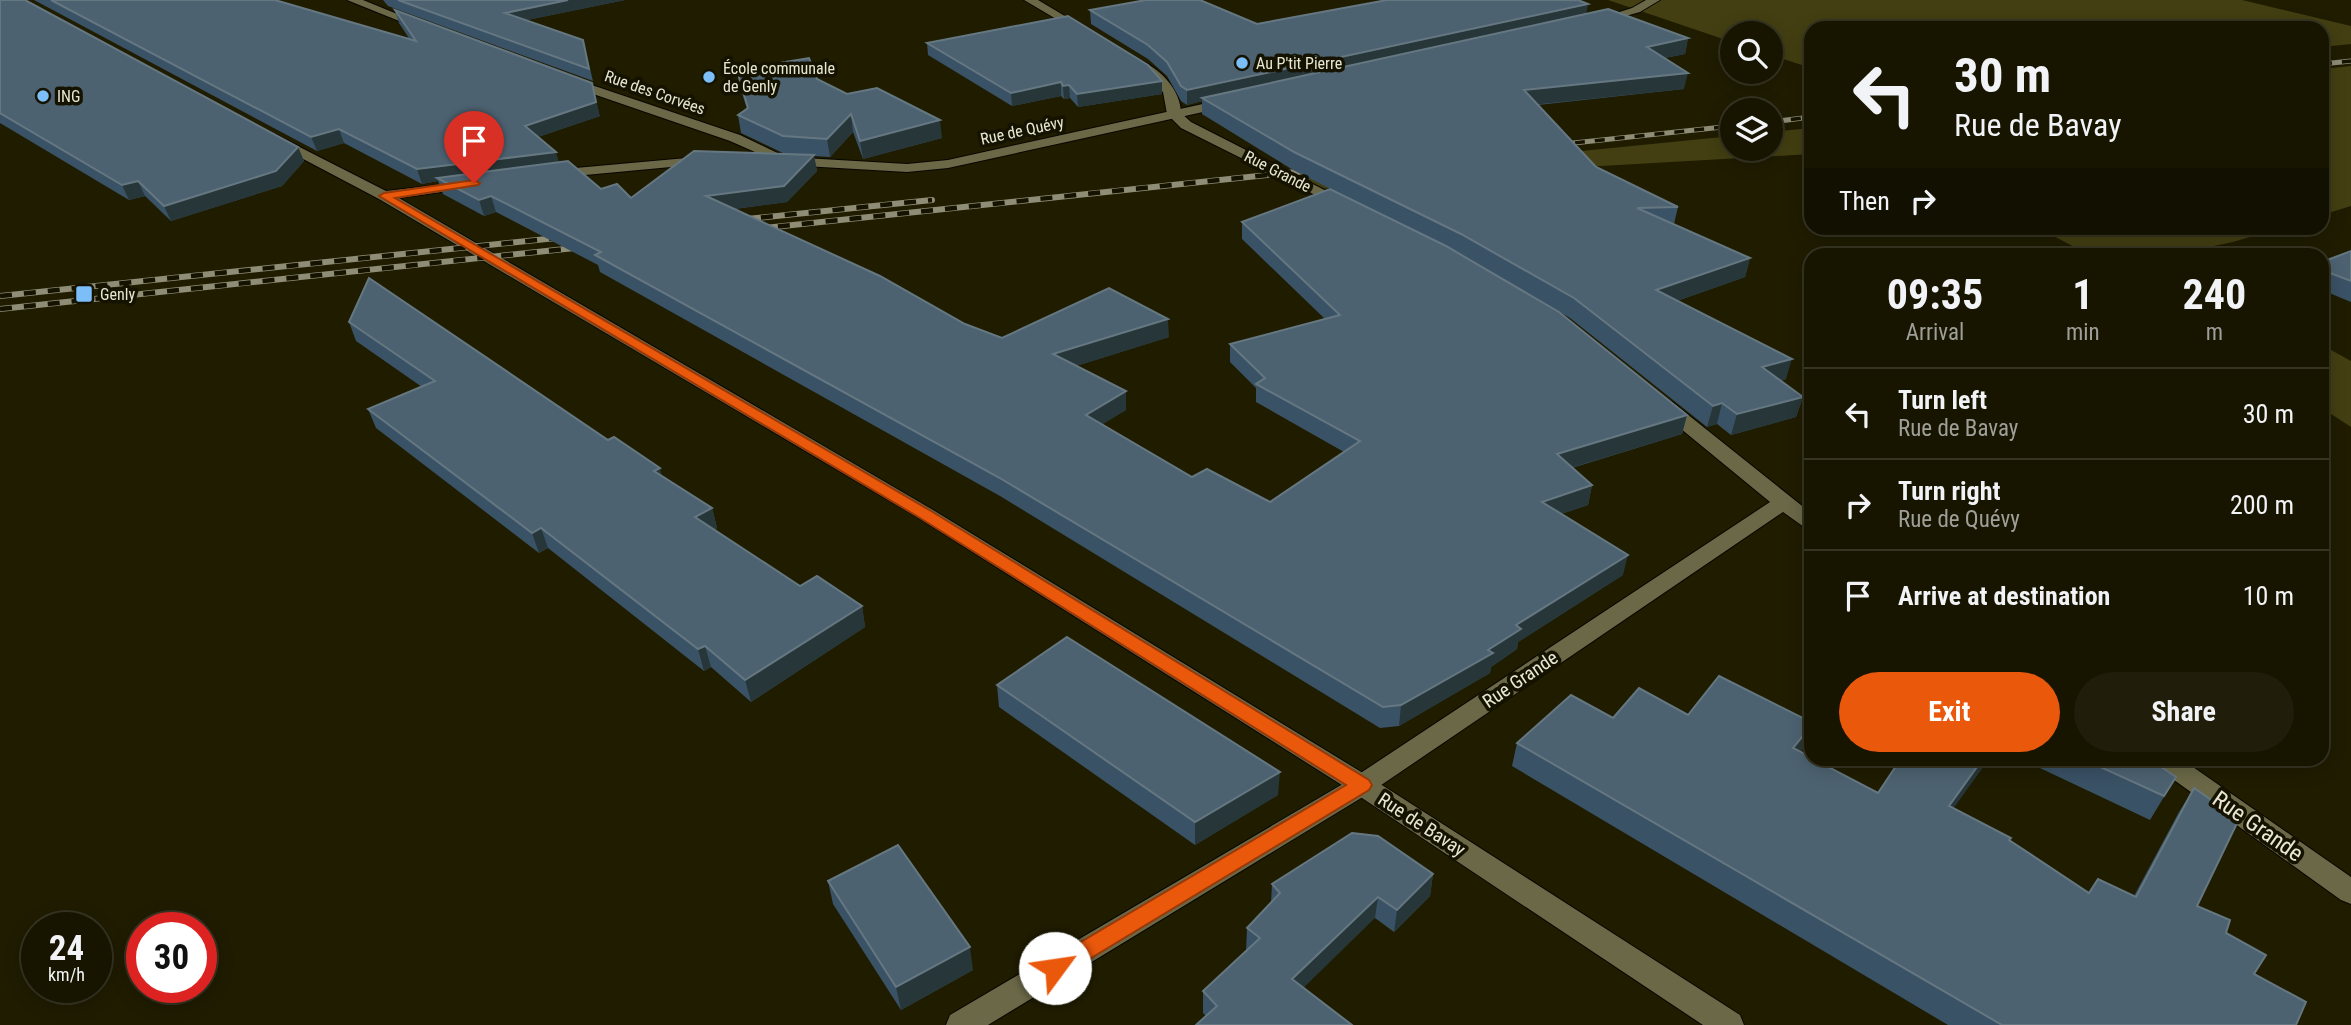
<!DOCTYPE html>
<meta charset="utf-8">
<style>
body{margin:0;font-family:"Roboto Condensed",sans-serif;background:#201e0a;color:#f1f3f6;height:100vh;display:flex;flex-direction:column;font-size:26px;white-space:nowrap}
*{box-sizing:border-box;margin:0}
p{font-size:23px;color:#9e9f99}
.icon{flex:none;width:38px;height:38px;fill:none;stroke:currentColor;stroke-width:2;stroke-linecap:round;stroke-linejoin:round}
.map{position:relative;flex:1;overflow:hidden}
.details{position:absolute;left:1804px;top:248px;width:525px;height:518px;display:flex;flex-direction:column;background:#171500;border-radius:21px;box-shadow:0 4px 18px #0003,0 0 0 2px #363422}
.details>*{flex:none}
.banner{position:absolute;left:1804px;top:21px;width:525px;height:214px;border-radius:21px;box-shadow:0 4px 18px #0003,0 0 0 2px #363422;background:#171500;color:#f1f3f6;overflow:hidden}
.fabs{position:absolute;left:1720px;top:21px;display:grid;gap:14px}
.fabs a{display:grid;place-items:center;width:63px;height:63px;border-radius:50%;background:#171500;box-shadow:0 4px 18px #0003,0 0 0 2px #363422;font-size:35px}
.speed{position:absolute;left:21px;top:912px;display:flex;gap:14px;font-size:35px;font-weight:700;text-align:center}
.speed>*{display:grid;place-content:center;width:91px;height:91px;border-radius:50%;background:#171500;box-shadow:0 4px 18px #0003,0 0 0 2px #363422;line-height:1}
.speed small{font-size:18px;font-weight:400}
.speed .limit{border:10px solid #d22;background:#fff;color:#111}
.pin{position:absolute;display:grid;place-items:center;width:60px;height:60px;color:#fff;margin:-72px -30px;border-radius:50% 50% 50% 0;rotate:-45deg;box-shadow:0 0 7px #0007}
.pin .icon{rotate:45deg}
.me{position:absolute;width:77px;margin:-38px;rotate:59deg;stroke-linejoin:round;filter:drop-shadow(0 0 5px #0008)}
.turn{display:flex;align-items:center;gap:24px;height:147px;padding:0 35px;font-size:32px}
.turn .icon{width:91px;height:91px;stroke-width:2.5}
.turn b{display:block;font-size:49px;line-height:60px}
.then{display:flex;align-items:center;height:66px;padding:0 35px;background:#0003;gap:14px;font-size:26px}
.eta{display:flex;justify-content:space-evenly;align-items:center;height:119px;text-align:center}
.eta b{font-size:42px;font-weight:700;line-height:49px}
.button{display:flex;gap:14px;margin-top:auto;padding:14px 35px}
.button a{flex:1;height:80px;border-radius:42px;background:#ea580c;color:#fff;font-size:28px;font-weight:700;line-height:80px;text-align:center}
.button a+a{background:#201e0a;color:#f1f3f6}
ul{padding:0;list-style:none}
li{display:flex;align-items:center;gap:21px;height:91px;padding:0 35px;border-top:2px solid #363422}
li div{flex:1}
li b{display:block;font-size:26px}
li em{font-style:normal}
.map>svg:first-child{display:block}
.green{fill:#433f12}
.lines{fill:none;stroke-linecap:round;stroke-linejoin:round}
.minor-casing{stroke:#090600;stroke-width:2}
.secondary-casing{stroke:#090600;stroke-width:2}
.minor{fill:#6a6847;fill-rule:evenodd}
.secondary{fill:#6a6847;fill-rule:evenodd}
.rail-far1-casing{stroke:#8f8d76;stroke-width:5}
.rail-casing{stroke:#8f8d76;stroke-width:6}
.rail-far1{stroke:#151300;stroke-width:3.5;stroke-dasharray:10;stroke-linecap:butt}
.rail{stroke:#151300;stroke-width:4.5;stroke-dasharray:12;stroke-linecap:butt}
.wall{fill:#3a5265}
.shaded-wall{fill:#273638}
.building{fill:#4d6271;stroke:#657781;stroke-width:2}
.route{fill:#ea580c;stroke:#983908;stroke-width:2}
.poi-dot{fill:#7bbef8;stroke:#151300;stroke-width:2.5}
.labels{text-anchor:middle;stroke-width:7;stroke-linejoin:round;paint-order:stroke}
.far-poi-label{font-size:16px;fill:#e8e7d5;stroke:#151300;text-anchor:start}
.far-street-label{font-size:16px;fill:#e8e7d5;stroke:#151300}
.street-label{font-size:19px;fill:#e8e7d5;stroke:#151300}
.near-street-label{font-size:23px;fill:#e8e7d5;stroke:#151300}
</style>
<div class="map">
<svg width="2351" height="1025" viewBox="0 0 2351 1025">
<rect width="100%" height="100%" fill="#1f1c00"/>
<g class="green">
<path d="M 1608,0 L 2242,0 L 2351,26 L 2351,44 L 2322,47 L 2322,28 L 1811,28 L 1811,68 L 1771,55 L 1771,33 L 1732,33 L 1732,42 Z"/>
<path d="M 2351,66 L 2351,206 L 2322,215 L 2322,69 Z"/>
<path d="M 1811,128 L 1811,154 L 1549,169 L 1321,189 L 1301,179 L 1732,136 L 1732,149 L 1771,149 L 1771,132 Z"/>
<path d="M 2039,228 L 2280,228 L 2233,242 L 2166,256 L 2089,255 Z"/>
<path d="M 2322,345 L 2351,361 L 2351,427 L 2322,408 Z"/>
</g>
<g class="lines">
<g class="minor-casing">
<g id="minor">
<path d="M 347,0 L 363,0 L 429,27 L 419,29 Z"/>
<path d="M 1024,0 L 1038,0 L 1090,31 L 1080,33 Z"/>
<path d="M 1139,60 C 1160,68 1181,90 1181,113 L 1191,122 L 1354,205 L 1351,208 L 1341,208 L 1181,128 L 1167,114 L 1163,92 L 1133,64 Z"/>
<path d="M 568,77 L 740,135 L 794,161 L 787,165 L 782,164 L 730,141 L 564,84 L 564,78 Z"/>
<path d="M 1665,400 L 1672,402 L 1811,513 L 1811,528 L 1804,527 L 1783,512 L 1371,792 L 988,1025 L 946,1025 L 950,1015 L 1353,778 L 1770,502 L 1658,410 L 1656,406 Z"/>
<path d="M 2152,760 L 2183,760 L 2351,877 L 2351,904 L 2341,900 L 2156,767 Z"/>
</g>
</g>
<g class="secondary-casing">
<g id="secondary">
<path d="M 1646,0 L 1660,0 L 1640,12 L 1597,24 L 1591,21 L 1632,8 Z"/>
<path d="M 1230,98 L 1235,99 L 1235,105 L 948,168 L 907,172 L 787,165 L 780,161 L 787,157 L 907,164 L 948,160 Z"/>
<path d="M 276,135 L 386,191 L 474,181 L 476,184 L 469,188 L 399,198 L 933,510 L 1371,778 L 1740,1015 L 1744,1025 L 1703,1025 L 1353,792 L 919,518 L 379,199 L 271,142 L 269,139 Z"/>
<path d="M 709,156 L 716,160 L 714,163 L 553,178 L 546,174 L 553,170 Z"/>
</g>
</g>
<use href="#minor" class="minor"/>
<use href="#secondary" class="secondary"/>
<g class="rail-far1-casing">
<g id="rail-far1">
<path d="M 2322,64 L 2351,61"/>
<path d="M 1771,122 L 1811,117"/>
<path d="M 1555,145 L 1732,126"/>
</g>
</g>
<g class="rail-casing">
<g id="rail">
<path d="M 737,220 L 932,200"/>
<path d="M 754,229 L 1315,170"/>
<path d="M 0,296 L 566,237"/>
<path d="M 0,309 L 584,247"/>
</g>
</g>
<use href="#rail-far1" class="rail-far1"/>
<use href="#rail" class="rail"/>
</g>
<g class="wall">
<path d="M 0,0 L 298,147 L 304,161 L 282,186 L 171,221 L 145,196 L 129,200 L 0,123 Z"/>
<path d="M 34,0 L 275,0 L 410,40 L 399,23 L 395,10 L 600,116 L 538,137 L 559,162 L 601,189 L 631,198 L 785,154 L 741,133 L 738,115 L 747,109 L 740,87 L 737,70 L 817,79 L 847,94 L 942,138 L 863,159 L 853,132 L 830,157 L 814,156 L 817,171 L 787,202 L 735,209 L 965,324 L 1002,338 L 1169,337 L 1076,366 L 1126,410 L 1102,424 L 1192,477 L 1270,502 L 1344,452 L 1256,402 L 1256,388 L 1230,362 L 1230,344 L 1325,319 L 1242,239 L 1242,222 L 1414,231 L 1293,170 L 1202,114 L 1202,101 L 1187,105 L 1181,101 L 1167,76 L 1148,59 L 1091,24 L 1090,10 L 1257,24 L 1586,14 L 1688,38 L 1685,54 L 1665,58 L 1684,89 L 1538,105 L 1596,167 L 1678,207 L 1674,224 L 1750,258 L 1745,277 L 1677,301 L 1786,379 L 1781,381 L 1803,397 L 1796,417 L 1731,435 L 1717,424 L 1707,427 L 1570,318 L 1449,248 L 1687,415 L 1682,434 L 1572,468 L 1592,485 L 1588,505 L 1561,514 L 1623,575 L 1518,642 L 1517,649 L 1491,667 L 1490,673 L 1399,726 L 1380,728 L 1000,496 L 600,272 L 598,265 L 496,212 L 484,216 L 443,194 L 438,181 L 422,184 L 344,143 L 317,151 Z"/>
<path d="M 383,0 L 625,0 L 527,20 L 583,40 L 593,81 L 388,6 Z"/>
<path d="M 927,43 L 1162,81 L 1162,94 L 1078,107 L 1070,98 L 1064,99 L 1061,96 L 1012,106 L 928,55 Z"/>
<path d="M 2351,251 L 2351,302 L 2322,290 L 2322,262 Z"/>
<path d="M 349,322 L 608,440 L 712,508 L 717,528 L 715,530 L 800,586 L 862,606 L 865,627 L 751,702 L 711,667 L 704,671 L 548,548 L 539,553 L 376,428 L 368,409 L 422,387 L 356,341 Z"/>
<path d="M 997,685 L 1278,795 L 1195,845 L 999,707 Z"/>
<path d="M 1688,715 L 1811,722 L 1811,729 L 1805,746 L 1800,752 L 1878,793 L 1900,760 L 1988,760 L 1953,808 L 2009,840 L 2089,893 L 2134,896 L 2179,812 L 2194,788 L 2197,906 L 2226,933 L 2254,974 L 2296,1025 L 1948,1025 L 1512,766 L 1517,743 L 1613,718 Z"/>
<path d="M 2023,760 L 2151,760 L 2176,777 L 2150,820 Z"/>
<path d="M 1433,874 L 1430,896 L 1394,932 L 1375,918 L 1206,1016 L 1203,1013 L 1203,991 L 1246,951 L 1247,928 L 1271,903 L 1272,884 Z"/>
<path d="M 828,881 L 973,970 L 901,1010 L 833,904 Z"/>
</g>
<g class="shaded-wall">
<path d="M 568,0 L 625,0 L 508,24 L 505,13 Z"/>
<path d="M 1588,4 L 1586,17 L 1202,98 L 1202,101 L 1187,105 L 1187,90 Z"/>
<path d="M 1688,38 L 1685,54 L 1644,62 L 1647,47 Z"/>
<path d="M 1688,73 L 1684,89 L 1522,106 L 1524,90 Z"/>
<path d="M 1162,81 L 1162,94 L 1078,107 L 1077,94 Z"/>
<path d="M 1061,82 L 1061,96 L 1012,106 L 1011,93 Z"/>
<path d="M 592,83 L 600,116 L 529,140 L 525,126 Z"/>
<path d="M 1069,85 L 1070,98 L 1064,99 L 1063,86 Z"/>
<path d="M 851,114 L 853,132 L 830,157 L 827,139 Z"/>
<path d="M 940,120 L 942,138 L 863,159 L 860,141 Z"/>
<path d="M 339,129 L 344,143 L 317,151 L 311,137 Z"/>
<path d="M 298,147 L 304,161 L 282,186 L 171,221 L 164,206 Z"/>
<path d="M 556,152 L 560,166 L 437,178 L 438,181 L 422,184 L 417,169 Z"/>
<path d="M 814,155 L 817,171 L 787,202 L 710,212 L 706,196 Z"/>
<path d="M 138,181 L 145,196 L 129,200 L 122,185 Z"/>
<path d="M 491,196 L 496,212 L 484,216 L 479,200 Z"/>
<path d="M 1750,258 L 1745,277 L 1651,310 L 1656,290 Z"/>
<path d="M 1168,319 L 1169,337 L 1054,373 L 1053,354 Z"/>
<path d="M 1792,359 L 1786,379 L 1756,387 L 1762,367 Z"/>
<path d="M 1126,391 L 1126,410 L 1087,434 L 1086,415 Z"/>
<path d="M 1803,397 L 1796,417 L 1731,435 L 1737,414 Z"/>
<path d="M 1722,403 L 1717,424 L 1707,427 L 1713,406 Z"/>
<path d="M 1687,415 L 1682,434 L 1554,473 L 1557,454 Z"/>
<path d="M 660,468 L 665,488 L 654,471 Z"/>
<path d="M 1592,485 L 1588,505 L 1538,522 L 1542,502 Z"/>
<path d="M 712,508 L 717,528 L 700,538 L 695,517 Z"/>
<path d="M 541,528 L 548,548 L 539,553 L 532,533 Z"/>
<path d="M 1628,555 L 1623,575 L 1518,642 L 1517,649 L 1491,667 L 1490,673 L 1399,726 L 1401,705 L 1488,650 L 1516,625 Z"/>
<path d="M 862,606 L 865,627 L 751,702 L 745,680 Z"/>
<path d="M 705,646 L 711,667 L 704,671 L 698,649 Z"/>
<path d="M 1811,726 L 1811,729 L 1805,746 L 1784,771 L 1793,748 Z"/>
<path d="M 1982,760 L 1988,760 L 1938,830 L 1949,806 Z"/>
<path d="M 1280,772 L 1278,795 L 1195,845 L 1195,822 Z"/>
<path d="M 1433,874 L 1430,896 L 1394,932 L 1397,910 Z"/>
<path d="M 1378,897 L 1375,918 L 1290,1001 L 1292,979 Z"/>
<path d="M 970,947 L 973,970 L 901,1010 L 896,987 Z"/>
</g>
<g class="building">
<path d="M 0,0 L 25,0 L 298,147 L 276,171 L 164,206 L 138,181 L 122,185 L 0,113 Z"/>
<path d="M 51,0 L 275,0 L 416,41 L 395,10 L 592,83 L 596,102 L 525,126 L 556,152 L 417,169 L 339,129 L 311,137 Z"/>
<path d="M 398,0 L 568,0 L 505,13 L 583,40 L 589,69 Z"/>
<path d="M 1146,0 L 1200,0 L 1257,24 L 1387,0 L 1578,0 L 1588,4 L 1187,90 L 1181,86 L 1167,62 L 1148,45 L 1090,10 Z"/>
<path d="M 1608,9 L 1688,38 L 1647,47 L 1688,73 L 1524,90 L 1596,167 L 1678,207 L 1637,208 L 1750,258 L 1656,290 L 1792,359 L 1762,367 L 1803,397 L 1737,414 L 1722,403 L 1713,406 L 1574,298 L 1461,234 L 1294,152 L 1202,98 Z"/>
<path d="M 1068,16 L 1148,65 L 1162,81 L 1077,94 L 1069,85 L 1063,86 L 1061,82 L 1011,93 L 927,43 Z"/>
<path d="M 809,58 L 817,79 L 847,94 L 877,88 L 940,120 L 860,141 L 851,114 L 827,139 L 783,136 L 738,115 L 748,108 L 737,70 Z"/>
<path d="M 694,151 L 814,155 L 784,186 L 706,196 L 880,276 L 965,324 L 1002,338 L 1109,288 L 1168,319 L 1053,354 L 1126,391 L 1086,415 L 1192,477 L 1207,469 L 1270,502 L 1360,441 L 1256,384 L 1265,378 L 1230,344 L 1340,315 L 1242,222 L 1330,189 L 1446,246 L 1559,312 L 1687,415 L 1557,454 L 1592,485 L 1542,502 L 1628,555 L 1516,625 L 1521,629 L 1488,650 L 1493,653 L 1401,705 L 1383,707 L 998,477 L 595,255 L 601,252 L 491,196 L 479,200 L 437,178 L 568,161 L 601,189 L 617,184 L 631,198 Z"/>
<path d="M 2351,251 L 2351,281 L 2322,270 L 2322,262 Z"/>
<path d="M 369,278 L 608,440 L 614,437 L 660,468 L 654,471 L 712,508 L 695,517 L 800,586 L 817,576 L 862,606 L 745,680 L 705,646 L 698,649 L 541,528 L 532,533 L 368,409 L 435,381 L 349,322 Z"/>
<path d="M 1067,637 L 1280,772 L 1195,822 L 997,685 Z"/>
<path d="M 1719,676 L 1811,722 L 1811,726 L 1793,748 L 1811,757 L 1811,760 L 1815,760 L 1878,793 L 1900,760 L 1982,760 L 1949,806 L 2011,838 L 2009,840 L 2089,893 L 2098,879 L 2136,897 L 2194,788 L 2239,819 L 2197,906 L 2230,920 L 2226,933 L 2266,955 L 2254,974 L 2306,1002 L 2296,1025 L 2002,1025 L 1517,743 L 1571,695 L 1613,718 L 1639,688 L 1688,715 Z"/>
<path d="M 2085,760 L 2151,760 L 2176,777 L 2164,796 Z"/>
<path d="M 1352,833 L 1378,836 L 1433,874 L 1397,910 L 1378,897 L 1292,979 L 1352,1025 L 1196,1025 L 1217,1006 L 1203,991 L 1260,938 L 1247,928 L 1280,893 L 1272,884 Z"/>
<path d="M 898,845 L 970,947 L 896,987 L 828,881 Z"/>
</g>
<path class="route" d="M 474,180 L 480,183 L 478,185 L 395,198 L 931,511 L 1369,780 L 1372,785 L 1369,790 L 1063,975 L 1055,978 L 1047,975 L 1044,968 L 1047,962 L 1346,785 L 920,518 L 379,196 L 384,193 Z"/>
<g class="poi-dot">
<circle cx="1242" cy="63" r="7"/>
<circle cx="709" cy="77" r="7"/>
<circle cx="43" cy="96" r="7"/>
<rect x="75" y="285" width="18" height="18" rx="3.5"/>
</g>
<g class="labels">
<g class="far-poi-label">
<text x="1256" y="69">Au P'tit Pierre</text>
<text x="723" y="74">École communale<tspan x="723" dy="18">de Genly</tspan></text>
<text x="57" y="102">ING</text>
<text x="100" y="300">Genly</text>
</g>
<g class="far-street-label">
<text transform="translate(655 92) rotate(19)" y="6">Rue des Corvées</text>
<text transform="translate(1022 130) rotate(-12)" y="6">Rue de Quévy</text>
<text transform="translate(1278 171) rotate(27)" y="6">Rue Grande</text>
</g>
<g class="street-label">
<text transform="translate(1520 679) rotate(-34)" y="7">Rue Grande</text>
<text transform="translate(1422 824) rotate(33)" y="7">Rue de Bavay</text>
</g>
<g class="near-street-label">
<text transform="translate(2258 826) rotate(35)" y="8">Rue Grande</text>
</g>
</g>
</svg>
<div class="fabs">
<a><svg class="icon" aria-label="search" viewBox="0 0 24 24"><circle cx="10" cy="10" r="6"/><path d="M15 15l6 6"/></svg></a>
<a><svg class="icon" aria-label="layers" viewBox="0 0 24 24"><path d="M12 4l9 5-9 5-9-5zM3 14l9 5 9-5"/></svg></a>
</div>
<div class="speed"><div>24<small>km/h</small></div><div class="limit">30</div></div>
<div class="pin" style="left:474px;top:183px;background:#d93025"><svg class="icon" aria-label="arrive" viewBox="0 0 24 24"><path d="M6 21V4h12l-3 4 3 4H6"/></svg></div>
<svg class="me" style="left:1055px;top:968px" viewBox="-20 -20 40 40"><circle r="19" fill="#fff"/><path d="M0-13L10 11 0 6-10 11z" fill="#ea580c"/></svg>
<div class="banner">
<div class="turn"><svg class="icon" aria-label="left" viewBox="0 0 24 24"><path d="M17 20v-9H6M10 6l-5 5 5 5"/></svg><div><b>30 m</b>Rue de Bavay</div></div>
<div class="then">Then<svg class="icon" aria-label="right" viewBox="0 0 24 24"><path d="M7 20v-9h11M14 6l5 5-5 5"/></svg></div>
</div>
<section class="details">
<div class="eta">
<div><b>09:35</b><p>Arrival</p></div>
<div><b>1</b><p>min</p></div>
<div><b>240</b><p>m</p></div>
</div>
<ul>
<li><svg class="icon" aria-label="left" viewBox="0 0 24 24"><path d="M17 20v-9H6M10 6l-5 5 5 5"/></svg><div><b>Turn left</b><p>Rue de Bavay</p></div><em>30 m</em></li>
<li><svg class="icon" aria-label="right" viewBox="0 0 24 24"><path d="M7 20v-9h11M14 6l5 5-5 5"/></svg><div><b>Turn right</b><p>Rue de Quévy</p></div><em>200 m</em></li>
<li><svg class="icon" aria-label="arrive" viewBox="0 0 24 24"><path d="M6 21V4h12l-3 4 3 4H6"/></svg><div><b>Arrive at destination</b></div><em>10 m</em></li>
</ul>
<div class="button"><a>Exit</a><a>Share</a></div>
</section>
</div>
